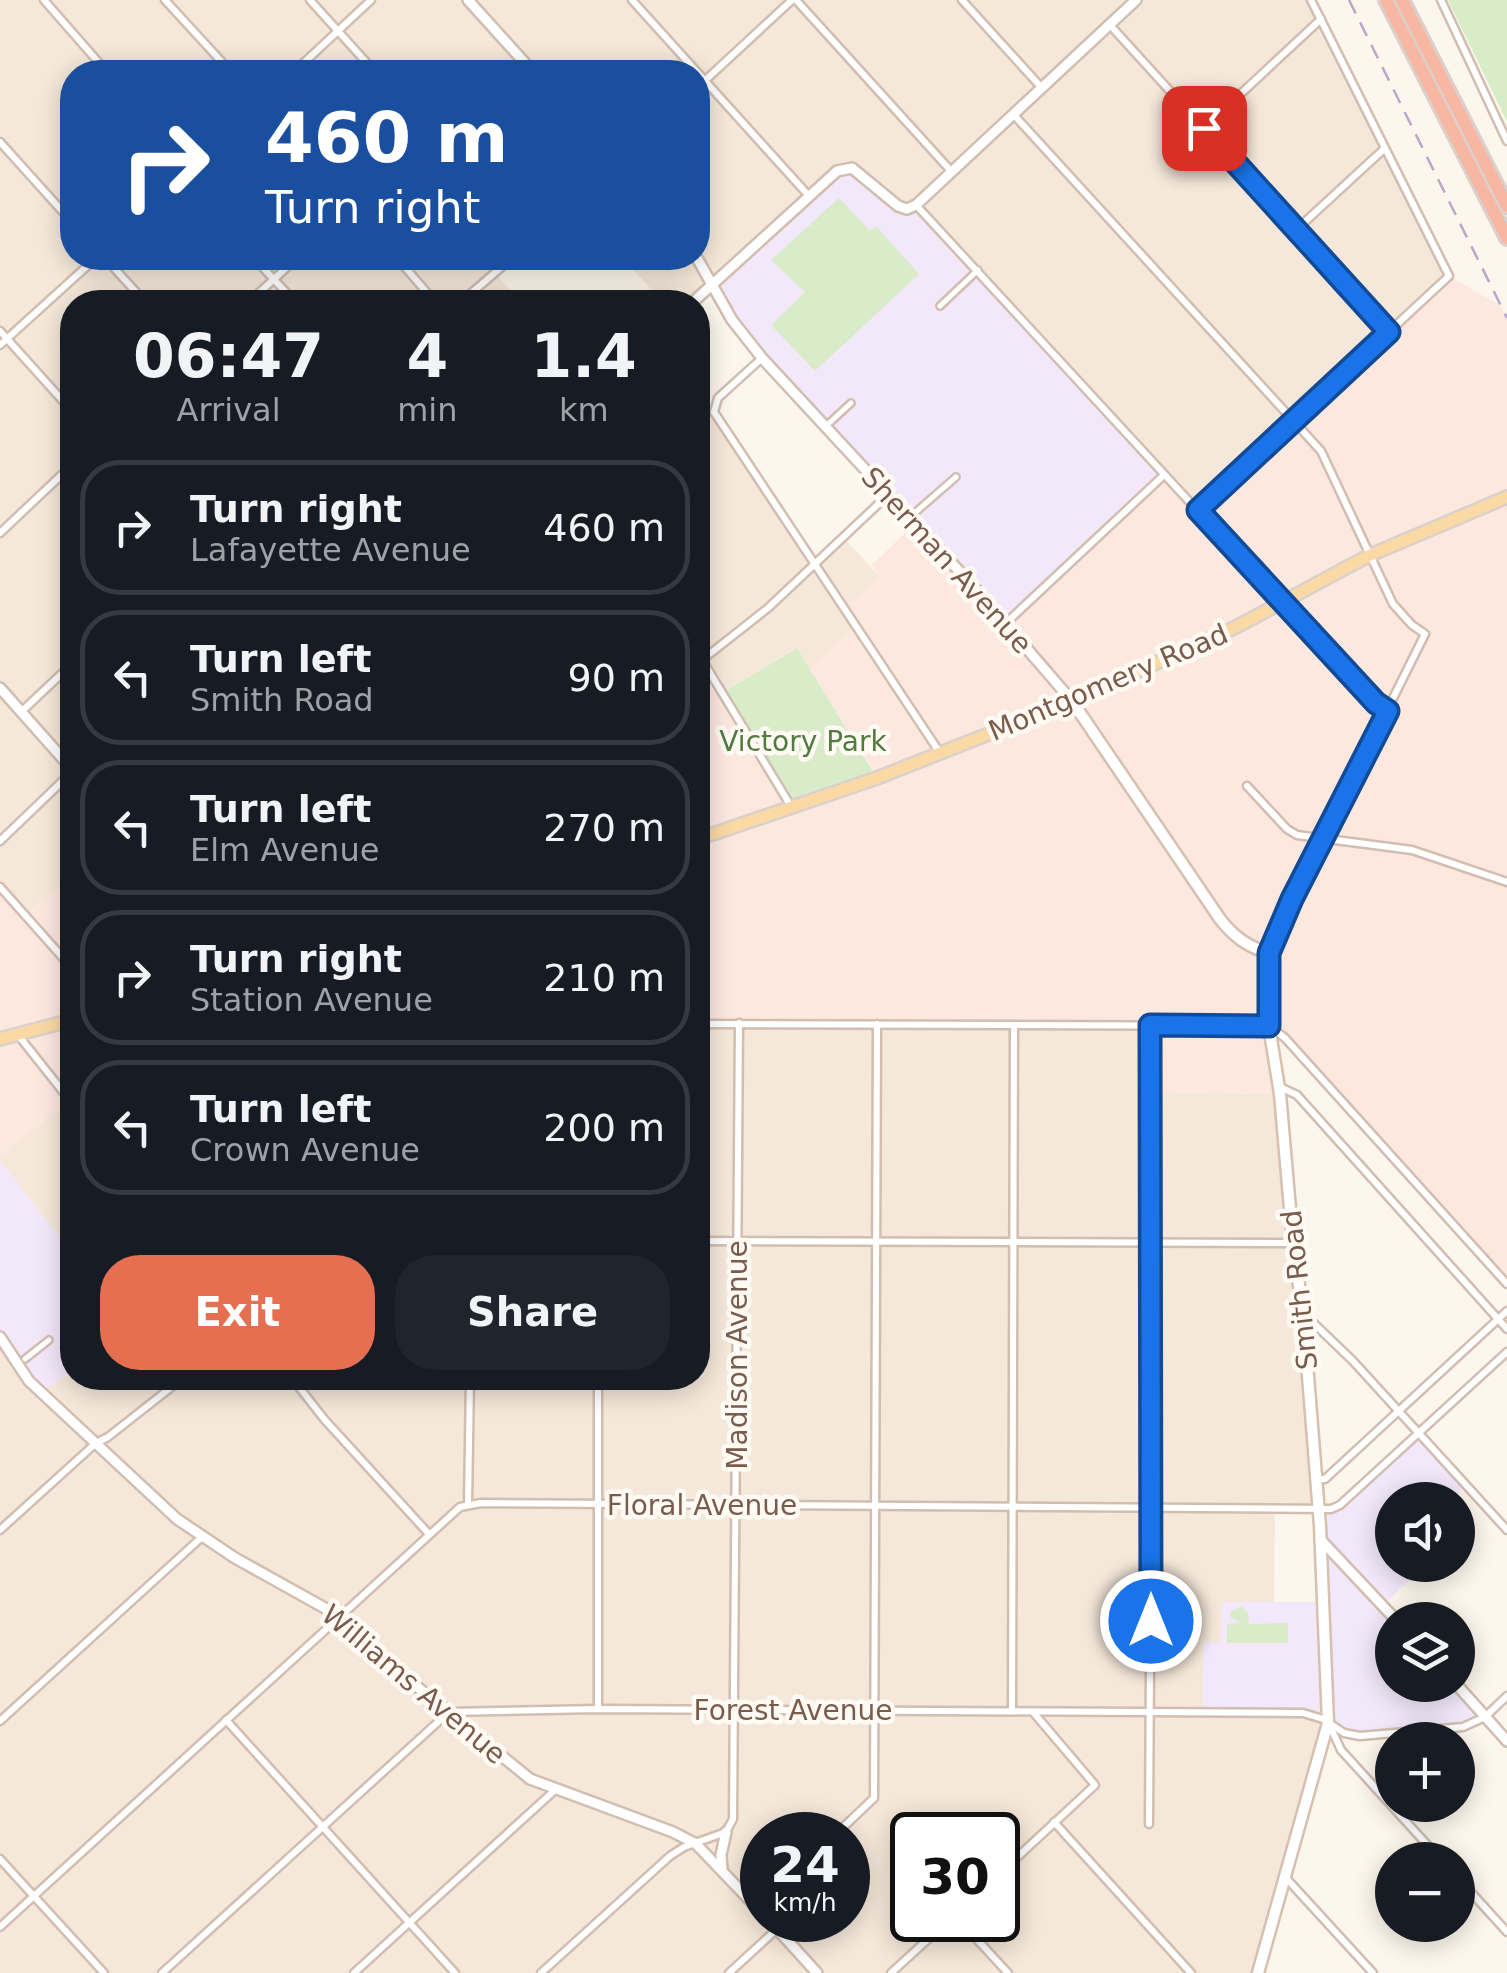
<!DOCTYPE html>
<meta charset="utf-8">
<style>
body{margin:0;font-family:"DejaVu Sans",sans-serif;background:#20242c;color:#f1f3f6;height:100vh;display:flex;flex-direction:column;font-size:38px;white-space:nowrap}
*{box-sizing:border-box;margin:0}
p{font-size:32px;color:#9ea1a6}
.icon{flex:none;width:55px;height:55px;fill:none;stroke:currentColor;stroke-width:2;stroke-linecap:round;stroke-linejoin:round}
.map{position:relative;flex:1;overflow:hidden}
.drawer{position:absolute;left:60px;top:290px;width:650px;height:1100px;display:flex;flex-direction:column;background:#171b24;border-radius:40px;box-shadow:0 5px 25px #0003}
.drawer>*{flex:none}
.hud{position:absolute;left:60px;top:60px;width:650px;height:210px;border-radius:40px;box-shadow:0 5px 25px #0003;background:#1a4fa0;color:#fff;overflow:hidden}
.fabs{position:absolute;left:1375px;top:1482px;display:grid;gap:20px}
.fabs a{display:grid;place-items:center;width:100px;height:100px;border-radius:50%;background:#171b24;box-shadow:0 5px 25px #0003;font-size:50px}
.speed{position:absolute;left:740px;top:1812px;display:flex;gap:20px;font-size:50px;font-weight:700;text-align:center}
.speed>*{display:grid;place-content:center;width:130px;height:130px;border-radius:50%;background:#171b24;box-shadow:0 5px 25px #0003;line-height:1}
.speed small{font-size:25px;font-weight:400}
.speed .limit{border:5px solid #111;border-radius:15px;background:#fff;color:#111}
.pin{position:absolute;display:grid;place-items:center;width:85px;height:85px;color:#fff;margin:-42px;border-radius:20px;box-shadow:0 5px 15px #0006}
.me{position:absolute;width:110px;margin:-55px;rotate:0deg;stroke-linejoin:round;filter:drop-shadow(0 0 8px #0008)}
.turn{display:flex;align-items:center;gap:35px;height:210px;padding:0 40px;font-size:45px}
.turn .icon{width:130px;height:130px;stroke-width:2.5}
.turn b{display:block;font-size:70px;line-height:85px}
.eta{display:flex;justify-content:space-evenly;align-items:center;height:170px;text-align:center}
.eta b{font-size:60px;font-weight:600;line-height:70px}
.action{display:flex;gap:20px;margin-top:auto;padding:20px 40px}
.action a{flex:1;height:115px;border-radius:40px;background:#e76f51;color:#fff;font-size:40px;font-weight:600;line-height:115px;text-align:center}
.action a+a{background:#20242c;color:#f1f3f6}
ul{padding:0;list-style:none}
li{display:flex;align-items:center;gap:30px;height:135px;margin:0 20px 15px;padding:0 20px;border:5px solid #363941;border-radius:40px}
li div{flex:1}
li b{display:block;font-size:38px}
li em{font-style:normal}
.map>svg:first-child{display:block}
.residential{fill:#f5e8da;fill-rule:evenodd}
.commercial{fill:#fde8e0}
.education{fill:#f3e8fa}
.green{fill:#d8ecc9}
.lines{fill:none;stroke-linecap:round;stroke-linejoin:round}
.pedestrian-casing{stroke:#d1beb0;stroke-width:10}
.minor-casing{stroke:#d1beb0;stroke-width:11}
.tertiary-casing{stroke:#d1beb0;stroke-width:14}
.secondary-casing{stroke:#d6c0b0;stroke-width:15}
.primary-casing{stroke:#dad1cd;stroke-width:16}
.motorway-casing{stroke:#dad1cd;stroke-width:18}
.pedestrian{stroke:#fff;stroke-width:5}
.minor{stroke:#fff;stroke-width:6}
.tertiary{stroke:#fff;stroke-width:9}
.secondary{stroke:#fff;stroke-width:10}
.primary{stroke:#fbd9a5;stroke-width:11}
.motorway{stroke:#f7b7a3;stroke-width:12}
.rail{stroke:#b9a8c9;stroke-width:2.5;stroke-dasharray:15 10;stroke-linecap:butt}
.route-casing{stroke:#114b97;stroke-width:25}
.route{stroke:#1a73e8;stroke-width:18}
.labels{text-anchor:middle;stroke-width:9;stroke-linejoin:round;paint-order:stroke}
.street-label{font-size:28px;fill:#7a5c4d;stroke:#fffaf3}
.park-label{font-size:28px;fill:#537a41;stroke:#fffaf3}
</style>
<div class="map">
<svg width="1507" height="1973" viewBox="0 0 1507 1973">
<rect width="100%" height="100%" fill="#fdf6ec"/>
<g class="residential">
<path d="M 0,0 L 1311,0 L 1449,276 L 1197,510 L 907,209 L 858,171 L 693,302 L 663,302 L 622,258 L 698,258 L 698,72 L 72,72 L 72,258 L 512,258 L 495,273 L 521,302 L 72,302 L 72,873 L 25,916 L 0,892 Z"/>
<path d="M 698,397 L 714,412 L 814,563 L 843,537 L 879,576 L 855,626 L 810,669 L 796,648 L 722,693 L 698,653 Z"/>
<path d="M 698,1024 L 1150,1025 L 1152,1092 L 1280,1094 L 1319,1509 L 1275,1510 L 1274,1603 L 1222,1603 L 1220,1644 L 1204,1642 L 1303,1713 L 1328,1723 L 1258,1973 L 0,1973 L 0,1337 L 42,1392 L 72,1371 L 72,1378 L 698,1378 ZM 762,1835 L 848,1835 L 848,1920 L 762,1920 ZM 912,1835 L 998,1835 L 998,1920 L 912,1920 Z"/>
<path d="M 72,1099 L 72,1253 L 0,1161 L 0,1156 Z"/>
</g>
<g class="commercial">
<path d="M 1449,276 L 1501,306 L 1507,318 L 1507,1284 L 1271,1027 L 1280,1094 L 1152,1092 L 1150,1026 L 698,1024 L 698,653 L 792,808 L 877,777 L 810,669 L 855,626 L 844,608 L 879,576 L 872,565 L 915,523 L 1164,475 L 1197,509 Z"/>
<path d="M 72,873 L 72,1099 L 0,1156 L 0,892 L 2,889 L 26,915 Z"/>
</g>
<g class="education">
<path d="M 852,168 L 898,206 L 916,205 L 1164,475 L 1006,623 L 762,358 L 713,284 L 837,171 Z"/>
<path d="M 0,1161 L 72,1253 L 72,1371 L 42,1392 L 0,1337 Z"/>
<path d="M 1417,1432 L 1466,1486 L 1450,1500 L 1392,1500 L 1392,1565 L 1426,1565 L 1383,1605 L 1392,1620 L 1392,1685 L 1457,1685 L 1485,1717 L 1472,1725 L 1354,1737 L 1313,1715 L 1203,1712 L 1203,1642 L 1220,1643 L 1222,1602 L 1323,1602 L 1319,1509 L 1331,1509 Z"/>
</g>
<g class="green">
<path d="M 1448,0 L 1507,0 L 1507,122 Z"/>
<path d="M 839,198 L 870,231 L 876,226 L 919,274 L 815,371 L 771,325 L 805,292 L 771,260 Z"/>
<path d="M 797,648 L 877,778 L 792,808 L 722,693 Z"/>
<path d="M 1243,1606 L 1249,1616 L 1248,1624 L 1288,1623 L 1288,1643 L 1227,1643 L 1227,1624 L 1242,1623 L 1231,1618 L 1230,1612 Z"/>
</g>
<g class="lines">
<g class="pedestrian-casing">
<g id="pedestrian">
<path d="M 940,306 L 978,270"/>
<path d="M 826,426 L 851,403"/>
<path d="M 910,517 L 956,477"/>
<path d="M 25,1359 L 49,1340"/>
</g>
</g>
<g class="minor-casing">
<g id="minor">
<path d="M 44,0 L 107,72"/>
<path d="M 165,0 L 231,72"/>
<path d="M 310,0 L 375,72"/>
<path d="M 632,0 L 809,196"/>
<path d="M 796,0 L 951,171"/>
<path d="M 962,0 L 1041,87"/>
<path d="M 1441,0 L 1507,141"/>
<path d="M 1109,24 L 1389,332"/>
<path d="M 294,72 L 371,0"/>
<path d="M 698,87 L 792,0"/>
<path d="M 1013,114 L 1321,451 L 1393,604 L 1412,625 L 1425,634 L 1293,899 L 1269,953"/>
<path d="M 1204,128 L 1321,19"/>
<path d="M 0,142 L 72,222"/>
<path d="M 916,205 L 1340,665 L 1376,703 L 1388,711"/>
<path d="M 1296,230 L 1384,149"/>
<path d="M 105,258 L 145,302"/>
<path d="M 254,258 L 295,302"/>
<path d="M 397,258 L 435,302"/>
<path d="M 249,302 L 297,258"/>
<path d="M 461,302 L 512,258"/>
<path d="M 0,331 L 72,411"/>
<path d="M 0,345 L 96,258"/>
<path d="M 762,358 L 718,398 L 714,412 L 940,753"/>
<path d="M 1197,510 L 1449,276 L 1311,0"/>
<path d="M 0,533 L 72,465"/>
<path d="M 1006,623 L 1164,475"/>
<path d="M 698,653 L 792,808"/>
<path d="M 702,660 L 768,608 L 889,494"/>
<path d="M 21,712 L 72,664"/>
<path d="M 1247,786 L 1287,829 L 1297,835 L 1412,850 L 1507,882"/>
<path d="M 0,841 L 72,772"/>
<path d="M 0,887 L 72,968"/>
<path d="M 698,1024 L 1269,1026 L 1285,1038 L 1507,1284"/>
<path d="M 18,1035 L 72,1103"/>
<path d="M 1280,1087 L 1297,1095 L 1507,1329"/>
<path d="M 698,1241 L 1293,1243"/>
<path d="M 1304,1314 L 1353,1361 L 1507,1530"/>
<path d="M 292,1378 L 324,1419 L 428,1533"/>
<path d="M 1316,1479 L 1325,1479 L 1507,1311"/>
<path d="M 468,1505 L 470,1378"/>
<path d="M 0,1530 L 96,1443 L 108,1437 L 183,1378"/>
<path d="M 598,1709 L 598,1378"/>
<path d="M 1012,1711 L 1014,1026"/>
<path d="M 226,1720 L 455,1973"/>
<path d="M 0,1721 L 203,1536"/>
<path d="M 1329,1724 L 1341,1750 L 1441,1860"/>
<path d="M 1054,1822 L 1191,1973"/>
<path d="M 1149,1824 L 1153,1182 L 1150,1025"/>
<path d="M 835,1835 L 874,1798 L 877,1024"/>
<path d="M 0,1859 L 104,1973"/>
<path d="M 998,1875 L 1095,1785 L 1033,1712"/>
<path d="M 1286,1878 L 1373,1973"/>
<path d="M 1458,1878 L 1507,1932"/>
<path d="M 959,1920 L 1008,1973"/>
<path d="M 0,1927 L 460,1507 L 481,1503 L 1331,1509 L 1340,1505 L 1507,1352"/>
<path d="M 162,1973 L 449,1712 L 598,1709 L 1303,1713 L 1323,1719 L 1344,1733 L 1360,1736 L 1463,1727 L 1485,1717 L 1507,1696"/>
<path d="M 354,1973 L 555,1790"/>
<path d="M 541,1973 L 670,1856 L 684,1847 L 726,1832 L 733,1819 L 739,1023"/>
<path d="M 729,1973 L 777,1929"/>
<path d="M 891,1973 L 949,1920"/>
</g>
</g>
<g class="tertiary-casing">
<g id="tertiary">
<path d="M 468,0 L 533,72"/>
<path d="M 697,258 L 732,320 L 762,358 L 972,585 L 1072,701"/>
<path d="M 693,302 L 837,171 L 852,168 L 898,206 L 907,209 L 916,205 L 1136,0"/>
<path d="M 0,688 L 72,769"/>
<path d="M 0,1337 L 29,1381 L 177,1519 L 235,1558 L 332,1612 L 383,1659 L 530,1779 L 673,1832 L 696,1844 L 762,1913"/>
<path d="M 1320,1539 L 1396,1620"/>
<path d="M 1457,1685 L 1507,1741"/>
<path d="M 722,1869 L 721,1855 L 726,1832"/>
<path d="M 769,1920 L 817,1973"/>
</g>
</g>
<g class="secondary-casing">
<path id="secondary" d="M 1072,701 L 1220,919 C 1234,937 1248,947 1269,953 L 1269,1026 L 1280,1094 L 1293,1243 L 1303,1313 L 1320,1526 L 1328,1723 L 1258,1973"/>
</g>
<g class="primary-casing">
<g id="primary">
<path d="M 698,839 L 877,778 L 1072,701 L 1236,627 L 1368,556 L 1507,497"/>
<path d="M 0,1039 L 72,1020"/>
</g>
</g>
<g class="motorway-casing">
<g id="motorway">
<path d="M 1386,0 L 1507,238"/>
<path d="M 1402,0 L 1507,206"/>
</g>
</g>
<use href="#pedestrian" class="pedestrian"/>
<use href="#minor" class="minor"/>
<use href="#tertiary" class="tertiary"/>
<use href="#secondary" class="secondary"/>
<use href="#primary" class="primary"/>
<use href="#motorway" class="motorway"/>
<path class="rail" d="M 1349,0 L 1507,318"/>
</g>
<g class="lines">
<g class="route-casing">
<path id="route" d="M 1151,1621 L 1150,1025 L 1269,1026 L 1269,953 L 1292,899 L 1388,711 L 1376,703 L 1198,510 L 1389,332 L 1204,128"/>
</g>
<use href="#route" class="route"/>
</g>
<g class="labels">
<g class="street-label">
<text transform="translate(947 560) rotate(48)" y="10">Sherman Avenue</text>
<text transform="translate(1108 682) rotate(-23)" y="10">Montgomery Road</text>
<text transform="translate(1299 1290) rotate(-96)" y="10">Smith Road</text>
<text transform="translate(737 1355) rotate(-90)" y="10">Madison Avenue</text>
<text x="702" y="1515">Floral Avenue</text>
<text transform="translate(414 1684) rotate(40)" y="10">Williams Avenue</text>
<text x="793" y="1720">Forest Avenue</text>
</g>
<g class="park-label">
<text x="803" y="751">Victory Park</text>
</g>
</g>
</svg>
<div class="fabs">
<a><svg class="icon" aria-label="sound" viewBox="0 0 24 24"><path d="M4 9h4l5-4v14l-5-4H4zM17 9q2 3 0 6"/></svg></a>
<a><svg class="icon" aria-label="layers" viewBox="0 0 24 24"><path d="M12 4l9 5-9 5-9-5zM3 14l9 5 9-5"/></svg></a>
<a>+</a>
<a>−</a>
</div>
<div class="speed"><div>24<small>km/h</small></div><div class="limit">30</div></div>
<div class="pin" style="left:1204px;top:128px;background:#d93025"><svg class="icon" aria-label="arrive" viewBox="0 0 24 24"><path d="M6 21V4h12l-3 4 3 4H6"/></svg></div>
<svg class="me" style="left:1151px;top:1621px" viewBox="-20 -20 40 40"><circle r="17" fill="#1a73e8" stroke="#fff" stroke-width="3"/><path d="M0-11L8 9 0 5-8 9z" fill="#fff"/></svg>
<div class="hud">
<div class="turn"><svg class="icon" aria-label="right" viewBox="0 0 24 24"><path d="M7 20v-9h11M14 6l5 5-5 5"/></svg><div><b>460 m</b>Turn right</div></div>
</div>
<section class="drawer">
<div class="eta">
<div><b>06:47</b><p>Arrival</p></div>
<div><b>4</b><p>min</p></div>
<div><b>1.4</b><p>km</p></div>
</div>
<ul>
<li><svg class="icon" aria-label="right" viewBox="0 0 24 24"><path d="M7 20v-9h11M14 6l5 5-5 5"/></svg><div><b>Turn right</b><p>Lafayette Avenue</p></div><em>460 m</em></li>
<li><svg class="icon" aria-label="left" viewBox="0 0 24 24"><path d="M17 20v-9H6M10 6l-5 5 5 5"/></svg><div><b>Turn left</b><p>Smith Road</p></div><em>90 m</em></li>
<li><svg class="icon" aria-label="left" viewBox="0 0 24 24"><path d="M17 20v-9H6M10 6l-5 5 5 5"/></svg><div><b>Turn left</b><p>Elm Avenue</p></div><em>270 m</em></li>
<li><svg class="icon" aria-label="right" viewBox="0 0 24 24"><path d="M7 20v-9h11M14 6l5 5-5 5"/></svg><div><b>Turn right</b><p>Station Avenue</p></div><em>210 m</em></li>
<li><svg class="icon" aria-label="left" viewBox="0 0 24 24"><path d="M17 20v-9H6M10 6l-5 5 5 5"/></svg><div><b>Turn left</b><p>Crown Avenue</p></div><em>200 m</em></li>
</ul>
<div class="action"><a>Exit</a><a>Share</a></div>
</section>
</div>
